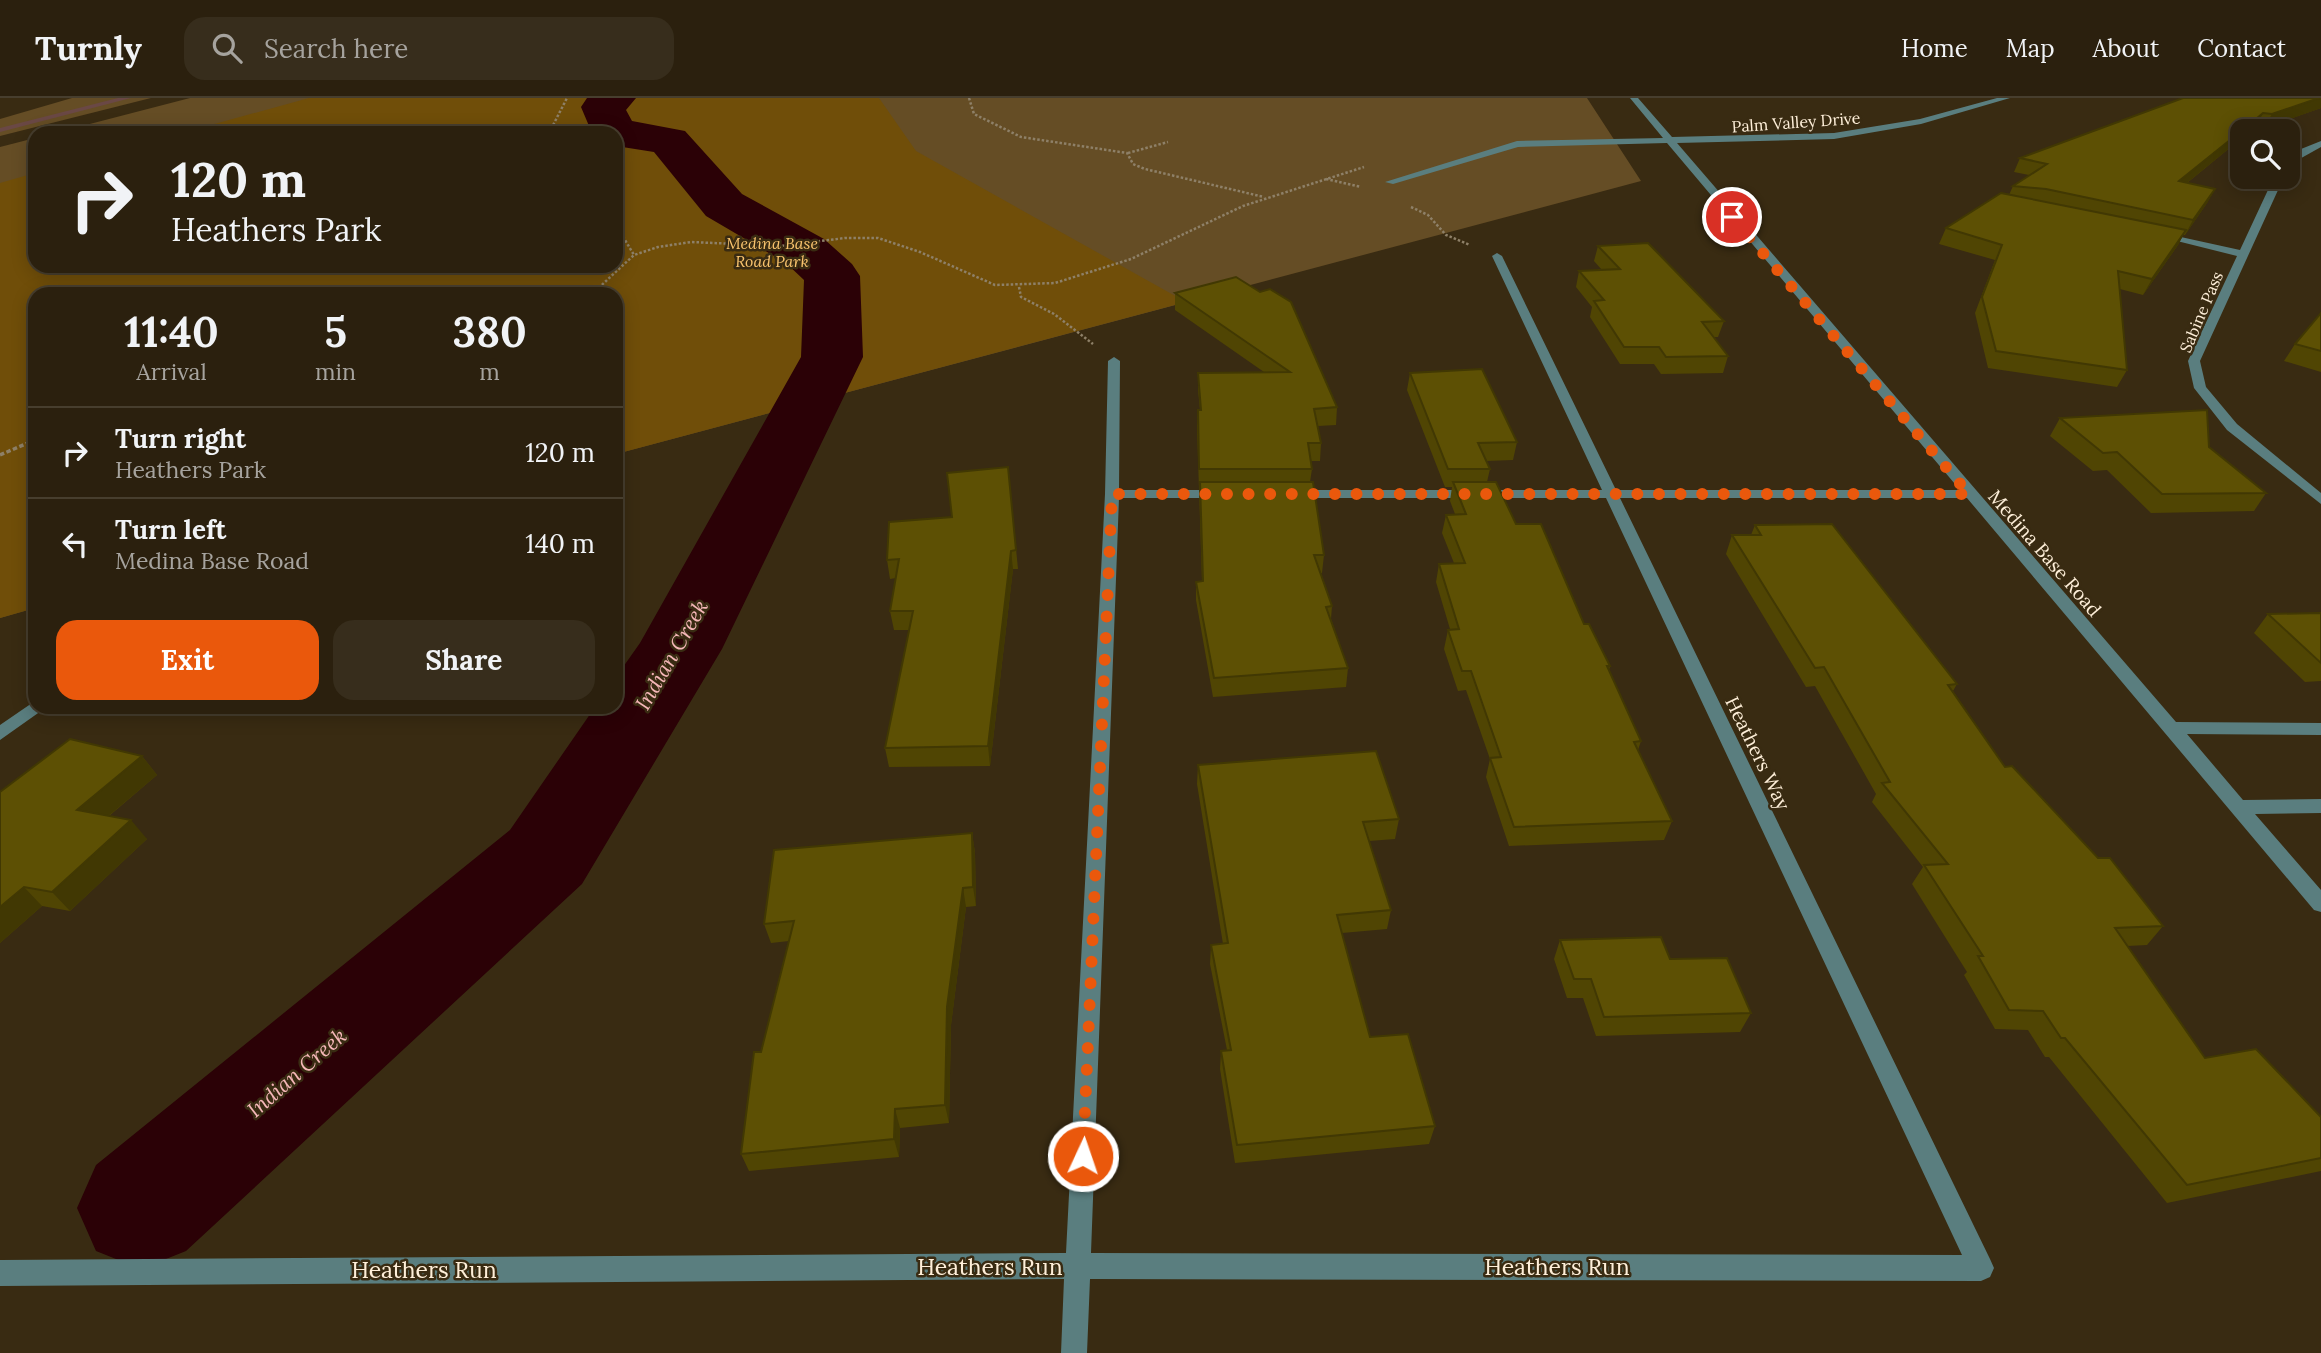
<!DOCTYPE html>
<style>
body{margin:0;font-family:Lora,serif;background:#372d1c;color:#f1f3f6;height:100vh;display:flex;flex-direction:column;font-size:26px;white-space:nowrap}
*{box-sizing:border-box;margin:0}
p{font-size:23px;color:#a6a39e}
.icon{flex:none;width:38px;height:38px;fill:none;stroke:currentColor;stroke-width:2;stroke-linecap:round;stroke-linejoin:round}
.map{position:relative;flex:1;overflow:hidden}
.side{position:absolute;left:28px;top:189px;width:595px;height:427px;display:flex;flex-direction:column;background:#2b200e;border-radius:21px;box-shadow:0 4px 18px #0003,0 0 0 2px #473e2e}
.side>*{flex:none}
.banner{position:absolute;left:28px;top:28px;width:595px;height:147px;border-radius:21px;box-shadow:0 4px 18px #0003,0 0 0 2px #473e2e;background:#2b200e;color:#f1f3f6;overflow:hidden}
.tools{position:absolute;left:2230px;top:21px;display:grid;gap:14px}
.tools a{display:grid;place-items:center;width:70px;height:70px;border-radius:14px;background:#2b200e;box-shadow:0 4px 18px #0003,0 0 0 2px #473e2e;font-size:35px}
.pin{position:absolute;display:grid;place-items:center;width:60px;height:60px;color:#fff;margin:-30px;border:4px solid #fff;border-radius:50%;box-shadow:0 2px 7px #0007}
.me{position:absolute;width:77px;margin:-38px;rotate:3deg;stroke-linejoin:round;filter:drop-shadow(0 0 5px #0008)}
.turn{display:flex;align-items:center;gap:24px;height:147px;padding:0 28px;font-size:32px}
.turn .icon{width:91px;height:91px;stroke-width:2.5}
.turn b{display:block;font-size:49px;line-height:60px}
.eta{display:flex;justify-content:space-evenly;align-items:center;height:119px;text-align:center}
.eta b{font-size:42px;font-weight:700;line-height:49px}
.cta{display:flex;gap:14px;margin-top:auto;padding:14px 28px}
.cta a{flex:1;height:80px;border-radius:21px;background:#ea580c;color:#fff;font-size:28px;font-weight:700;line-height:80px;text-align:center}
.cta a+a{background:#372d1c;color:#f1f3f6}
ul{padding:0;list-style:none}
li{display:flex;align-items:center;gap:21px;height:91px;padding:0 28px;border-top:2px solid #473e2e}
li div{flex:1}
li b{display:block;font-size:26px}
li em{font-style:normal}
header{display:flex;align-items:center;gap:42px;box-sizing:border-box;height:98px;padding:0 35px;background:#2b200e;border-bottom:2px solid #473e2e}
header strong{font-size:33px}
nav{display:flex;gap:38px;margin-inline-start:auto;font-size:24px}
.search{width:490px;height:63px;background:#372d1c;display:flex;align-items:center;gap:18px;box-sizing:border-box;padding:0 24px;border-radius:21px;color:#a6a39e;font-size:26px}
.map>svg:first-child{display:block}
.green{fill:#654d25}
.forest{fill:#704e09}
.lines{fill:none;stroke-linecap:round;stroke-linejoin:round}
.stream{fill:#6a4845;fill-rule:evenodd}
.river{fill:#2b0106;fill-rule:evenodd}
.path-far1{stroke:#8e8068;stroke-width:2.5;stroke-dasharray:2.5 2;stroke-linecap:butt}
.path{stroke:#8e8068;stroke-width:3.5;stroke-dasharray:4.5 2.5;stroke-linecap:butt}
.minor{fill:#5a7e7f;fill-rule:evenodd}
.wall{fill:#504503}
.shaded-wall{fill:#413803}
.building{fill:#5d5004;stroke:#413803;stroke-width:2}
.route{stroke:#ea580c;stroke-width:12;stroke-dasharray:0 21.6}
.labels{text-anchor:middle;stroke-width:5;stroke-linejoin:round;paint-order:stroke}
.far-street-label{font-size:16px;fill:#feefd9;stroke:#392b12}
.far-park-label{font-size:16px;font-style:italic;fill:#f9c46e;stroke:#392b12}
.street-label{font-size:19px;fill:#feefd9;stroke:#392b12}
.water-label{font-size:21px;font-style:italic;fill:#f5b7b8;stroke:#392b12}
.near-street-label{font-size:23px;fill:#feefd9;stroke:#392b12}
</style>
<header>
<strong>Turnly</strong>
<div class="search"><svg class="icon" aria-label="search" viewBox="0 0 24 24"><circle cx="10" cy="10" r="6"/><path d="M15 15l6 6"/></svg>Search here</div>
<nav><a>Home</a><a>Map</a><a>About</a><a>Contact</a></nav>
</header>
<div class="map">
<svg width="2321" height="1255" viewBox="0 0 2321 1255">
<rect width="100%" height="100%" fill="#392b12"/>
<g class="green">
<path d="M 72,0 L 151,0 L 0,38 L 0,21 Z"/>
<path d="M 190,0 L 1587,0 L 1641,83 L 616,356 L 616,196 L 35,196 L 35,510 L 0,520 L 0,49 L 35,40 L 35,168 L 616,168 L 616,35 L 55,35 Z"/>
</g>
<path class="forest" d="M 309,0 L 879,0 L 916,53 L 1186,204 L 616,356 L 616,196 L 35,196 L 35,510 L 0,520 L 0,85 L 35,75 L 35,168 L 616,168 L 616,35 L 182,35 Z"/>
<g class="lines">
<path class="stream" d="M 118,0 L 131,0 L 0,34 L 0,30 Z"/>
<path class="river" d="M 587,0 L 636,0 L 626,12 L 632,23 L 685,33 L 742,96 L 824,141 L 852,166 L 860,178 L 863,259 L 722,551 L 582,786 L 186,1153 L 141,1171 L 96,1153 L 77,1110 L 96,1067 L 510,732 L 595,609 L 616,609 L 616,579 L 640,545 L 801,259 L 804,182 L 786,165 L 706,118 L 654,54 L 616,48 L 616,35 L 592,35 L 581,9 Z"/>
<g class="path-far1">
<path d="M 969,0 L 974,16 L 1021,39 L 1127,55 L 1133,66 L 1145,71 L 1264,99"/>
<path d="M 549,35 L 567,0"/>
<path d="M 1128,55 L 1168,44"/>
<path d="M 1326,81 L 1361,89"/>
<path d="M 1411,109 L 1428,117 L 1446,137 L 1470,147"/>
<path d="M 616,127 L 634,157"/>
<path d="M 1019,189 L 1021,199 L 1054,216 L 1093,246"/>
<path d="M 592,196 L 634,157 L 658,149 L 691,144 L 781,148 L 845,140 L 878,140 L 920,154 L 995,187 L 1055,185 L 1131,161 L 1243,108 L 1364,69"/>
</g>
<path class="path" d="M 0,357 L 35,342"/>
<g class="minor">
<path d="M 1630,0 L 1638,0 L 1672,39 L 1834,35 L 1920,21 L 1997,0 L 2010,0 L 1921,26 L 1834,41 L 1677,45 L 2176,624 L 2321,625 L 2321,637 L 2187,636 L 2243,702 L 2321,701 L 2321,715 L 2255,716 L 2321,792 L 2321,814 L 2314,812 L 1967,400 L 1620,400 L 1990,1161 L 1994,1170 L 1990,1179 L 1981,1183 L 1090,1181 L 1087,1255 L 1061,1255 L 1064,1181 L 0,1188 L 0,1162 L 1066,1155 L 1105,396 L 1108,263 L 1114,259 L 1120,263 L 1119,392 L 1221,392 L 1228,396 L 1221,400 L 1119,400 L 1091,1155 L 1962,1157 L 1606,400 L 1294,400 L 1287,396 L 1294,392 L 1602,392 L 1492,158 L 1497,155 L 1502,158 L 1616,392 L 1960,392 L 1667,45 L 1518,49 L 1393,86 L 1385,84 L 1517,43 L 1663,40 Z"/>
<path d="M 2321,43 L 2321,49 L 2287,68 L 2287,61 L 2301,51 Z"/>
<path d="M 2274,79 L 2284,79 L 2200,263 L 2206,289 L 2237,326 L 2321,395 L 2321,406 L 2227,332 L 2194,290 L 2188,263 L 2237,158 L 2153,137 L 2158,134 L 2240,152 Z"/>
<path d="M 35,603 L 35,609 L 44,609 L 41,613 L 0,642 L 0,627 Z"/>
</g>
</g>
<g class="wall">
<path d="M 2321,0 L 2321,10 L 2264,30 L 2256,29 L 2250,33 L 2242,33 L 2242,37 L 2237,44 L 2187,85 L 2215,91 L 2207,105 L 2185,137 L 2183,137 L 2178,147 L 2143,197 L 2120,191 L 2127,272 L 2117,289 L 1988,270 L 1975,215 L 1995,162 L 1939,146 L 1946,130 L 2009,97 L 2013,88 L 2029,77 L 2014,74 L 2020,60 Z"/>
<path d="M 1598,148 L 1724,223 L 1718,239 L 1714,239 L 1728,258 L 1723,275 L 1661,276 L 1654,266 L 1620,266 L 1590,219 L 1592,209 L 1576,189 L 1579,173 L 1602,172 L 1594,163 Z"/>
<path d="M 1236,179 L 1337,309 L 1336,327 L 1318,328 L 1321,345 L 1320,363 L 1310,363 L 1312,371 L 1310,384 L 1324,457 L 1322,475 L 1321,475 L 1332,508 L 1331,521 L 1348,570 L 1346,589 L 1213,599 L 1196,502 L 1196,484 L 1202,483 L 1197,330 L 1198,312 L 1200,312 L 1198,292 L 1198,275 L 1264,274 L 1175,212 L 1175,195 Z"/>
<path d="M 2321,215 L 2321,274 L 2284,263 L 2295,246 Z"/>
<path d="M 1410,275 L 1517,344 L 1513,362 L 1486,363 L 1490,371 L 1487,384 L 1584,526 L 1610,568 L 1609,572 L 1641,643 L 1638,652 L 1672,723 L 1664,742 L 1509,748 L 1486,679 L 1490,661 L 1466,592 L 1458,593 L 1444,551 L 1448,532 L 1450,531 L 1436,484 L 1439,466 L 1454,465 L 1442,435 L 1446,417 L 1455,416 L 1450,403 L 1452,389 L 1445,389 L 1407,292 Z"/>
<path d="M 2060,320 L 2209,349 L 2266,395 L 2254,413 L 2151,415 L 2107,372 L 2093,373 L 2050,338 Z"/>
<path d="M 1008,369 L 1018,471 L 1013,471 L 990,668 L 889,669 L 885,650 L 909,532 L 894,532 L 890,513 L 896,480 L 890,481 L 887,462 L 952,419 Z"/>
<path d="M 1755,427 L 1957,586 L 1953,593 L 2005,669 L 2098,760 L 2163,828 L 2147,847 L 2127,848 L 2205,960 L 2321,1019 L 2321,1073 L 2167,1105 L 2049,959 L 2045,959 L 2028,932 L 1995,931 L 1964,877 L 1967,874 L 1912,786 L 1923,769 L 1872,704 L 1876,696 L 1815,588 L 1806,589 L 1726,456 L 1732,437 L 1751,437 Z"/>
<path d="M 2321,515 L 2321,583 L 2305,584 L 2254,535 L 2268,516 Z"/>
<path d="M 142,658 L 157,677 L 109,718 L 147,741 L 70,813 L 42,808 L 0,845 L 0,694 Z"/>
<path d="M 1198,667 L 1399,721 L 1395,741 L 1369,743 L 1391,812 L 1387,831 L 1342,835 L 1370,939 L 1435,1028 L 1429,1046 L 1235,1065 L 1220,971 L 1221,953 L 1227,952 L 1210,866 L 1211,847 L 1223,846 L 1197,686 Z"/>
<path d="M 972,735 L 975,755 L 976,808 L 966,809 L 951,927 L 949,1025 L 900,1030 L 899,1059 L 749,1073 L 741,1056 L 761,954 L 789,843 L 771,845 L 764,826 Z"/>
<path d="M 1560,842 L 1670,861 L 1751,915 L 1740,934 L 1596,938 L 1583,900 L 1567,900 L 1554,861 Z"/>
</g>
<g class="shaded-wall">
<path d="M 2319,0 L 2321,0 L 2321,10 L 2264,30 L 2272,16 Z"/>
<path d="M 2263,15 L 2256,29 L 2250,33 L 2242,33 L 2242,37 L 2237,44 L 2172,97 L 2179,83 L 2234,28 Z"/>
<path d="M 2215,91 L 2207,105 L 2185,137 L 2193,122 Z"/>
<path d="M 2186,132 L 2178,147 L 2143,197 L 2152,181 Z"/>
<path d="M 1011,453 L 1013,471 L 990,668 L 988,648 Z"/>
<path d="M 142,658 L 157,677 L 93,731 L 77,712 Z"/>
<path d="M 131,722 L 147,741 L 70,813 L 52,794 Z"/>
<path d="M 972,735 L 975,755 L 976,808 L 973,789 Z"/>
<path d="M 24,789 L 42,808 L 0,845 L 0,809 Z"/>
<path d="M 963,790 L 966,809 L 951,927 L 949,1025 L 945,1007 L 947,909 Z"/>
<path d="M 895,1011 L 900,1030 L 899,1059 L 894,1041 Z"/>
</g>
<g class="building">
<path d="M 2183,0 L 2319,0 L 2272,16 L 2263,15 L 2256,21 L 2234,28 L 2245,30 L 2179,83 L 2215,91 L 2193,122 L 2046,91 L 2013,88 L 2047,66 L 2020,60 Z"/>
<path d="M 2001,95 L 2186,132 L 2152,181 L 2118,173 L 2127,272 L 1996,253 L 1982,199 L 2002,147 L 1946,130 Z"/>
<path d="M 1648,145 L 1724,223 L 1702,224 L 1728,258 L 1666,259 L 1659,249 L 1624,249 L 1594,203 L 1604,202 L 1579,173 L 1620,171 L 1598,148 Z"/>
<path d="M 1236,179 L 1260,194 L 1270,191 L 1291,204 L 1337,309 L 1314,311 L 1321,345 L 1308,345 L 1312,371 L 1199,371 L 1198,312 L 1201,312 L 1198,275 L 1290,274 L 1175,195 Z"/>
<path d="M 2321,215 L 2321,253 L 2295,246 Z"/>
<path d="M 1482,271 L 1517,344 L 1478,345 L 1490,371 L 1448,371 L 1410,275 Z"/>
<path d="M 2207,312 L 2209,349 L 2266,395 L 2162,396 L 2117,354 L 2103,355 L 2060,320 Z"/>
<path d="M 1008,369 L 1016,452 L 1011,453 L 988,648 L 885,650 L 913,513 L 890,513 L 899,461 L 887,462 L 889,424 L 952,419 L 947,375 Z"/>
<path d="M 1200,384 L 1313,384 L 1324,457 L 1314,457 L 1332,508 L 1326,509 L 1348,570 L 1214,580 L 1196,484 L 1203,483 Z"/>
<path d="M 1453,384 L 1496,384 L 1516,426 L 1541,426 L 1584,526 L 1589,526 L 1610,568 L 1607,568 L 1641,643 L 1634,644 L 1672,723 L 1514,729 L 1490,660 L 1501,659 L 1471,573 L 1462,573 L 1448,532 L 1459,531 L 1439,466 L 1465,465 L 1446,417 L 1466,416 Z"/>
<path d="M 1832,426 L 1957,586 L 1948,587 L 2005,669 L 2012,668 L 2098,760 L 2110,760 L 2163,828 L 2115,830 L 2205,960 L 2256,951 L 2321,1019 L 2321,1060 L 2187,1087 L 2065,940 L 2061,940 L 2043,913 L 2009,912 L 1978,858 L 1983,858 L 1924,767 L 1948,766 L 1882,685 L 1890,684 L 1824,569 L 1815,570 L 1732,437 L 1761,437 L 1755,427 Z"/>
<path d="M 2321,515 L 2321,565 L 2268,516 Z"/>
<path d="M 70,641 L 142,658 L 77,712 L 131,722 L 52,794 L 24,789 L 0,809 L 0,694 Z"/>
<path d="M 1376,653 L 1399,721 L 1363,724 L 1391,812 L 1337,817 L 1370,939 L 1408,936 L 1435,1028 L 1237,1047 L 1221,953 L 1231,952 L 1211,847 L 1228,845 L 1198,667 Z"/>
<path d="M 972,735 L 973,789 L 963,790 L 947,909 L 945,1007 L 895,1011 L 894,1041 L 741,1056 L 754,954 L 761,954 L 794,823 L 764,826 L 774,752 Z"/>
<path d="M 1661,839 L 1670,861 L 1727,860 L 1751,915 L 1604,919 L 1591,881 L 1574,881 L 1560,842 Z"/>
</g>
<g class="lines">
<path class="route" d="M 1083,1058 L 1112,396 L 1969,396 L 1732,119"/>
</g>
<g class="labels">
<g class="far-street-label">
<text transform="translate(1796 24) rotate(-4)" y="6">Palm Valley Drive</text>
<text transform="translate(2201 214) rotate(-67)" y="6">Sabine Pass</text>
</g>
<g class="far-park-label">
<text x="772" y="151">Medina Base<tspan x="772" dy="18">Road Park</tspan></text>
</g>
<g class="street-label">
<text transform="translate(2045 455) rotate(49)" y="7">Medina Base Road</text>
<text transform="translate(1758 655) rotate(64)" y="7">Heathers Way</text>
</g>
<g class="water-label">
<text transform="translate(672 557) rotate(-60)" y="7">Indian Creek</text>
<text transform="translate(297 975) rotate(-41)" y="7">Indian Creek</text>
</g>
<g class="near-street-label">
<text x="990" y="1177">Heathers Run</text>
<text x="1557" y="1177">Heathers Run</text>
<text x="424" y="1180">Heathers Run</text>
</g>
</g>
</svg>
<div class="tools">
<a><svg class="icon" aria-label="search" viewBox="0 0 24 24"><circle cx="10" cy="10" r="6"/><path d="M15 15l6 6"/></svg></a>
</div>
<div class="pin" style="left:1732px;top:119px;background:#d93025"><svg class="icon" aria-label="arrive" viewBox="0 0 24 24"><path d="M6 21V4h12l-3 4 3 4H6"/></svg></div>
<svg class="me" style="left:1083px;top:1058px" viewBox="-20 -20 40 40"><circle r="17" fill="#ea580c" stroke="#fff" stroke-width="3"/><path d="M0-11L8 9 0 5-8 9z" fill="#fff"/></svg>
<div class="banner">
<div class="turn"><svg class="icon" aria-label="right" viewBox="0 0 24 24"><path d="M7 20v-9h11M14 6l5 5-5 5"/></svg><div><b>120 m</b>Heathers Park</div></div>
</div>
<section class="side">
<div class="eta">
<div><b>11:40</b><p>Arrival</p></div>
<div><b>5</b><p>min</p></div>
<div><b>380</b><p>m</p></div>
</div>
<ul>
<li><svg class="icon" aria-label="right" viewBox="0 0 24 24"><path d="M7 20v-9h11M14 6l5 5-5 5"/></svg><div><b>Turn right</b><p>Heathers Park</p></div><em>120 m</em></li>
<li><svg class="icon" aria-label="left" viewBox="0 0 24 24"><path d="M17 20v-9H6M10 6l-5 5 5 5"/></svg><div><b>Turn left</b><p>Medina Base Road</p></div><em>140 m</em></li>
</ul>
<div class="cta"><a>Exit</a><a>Share</a></div>
</section>
</div>
